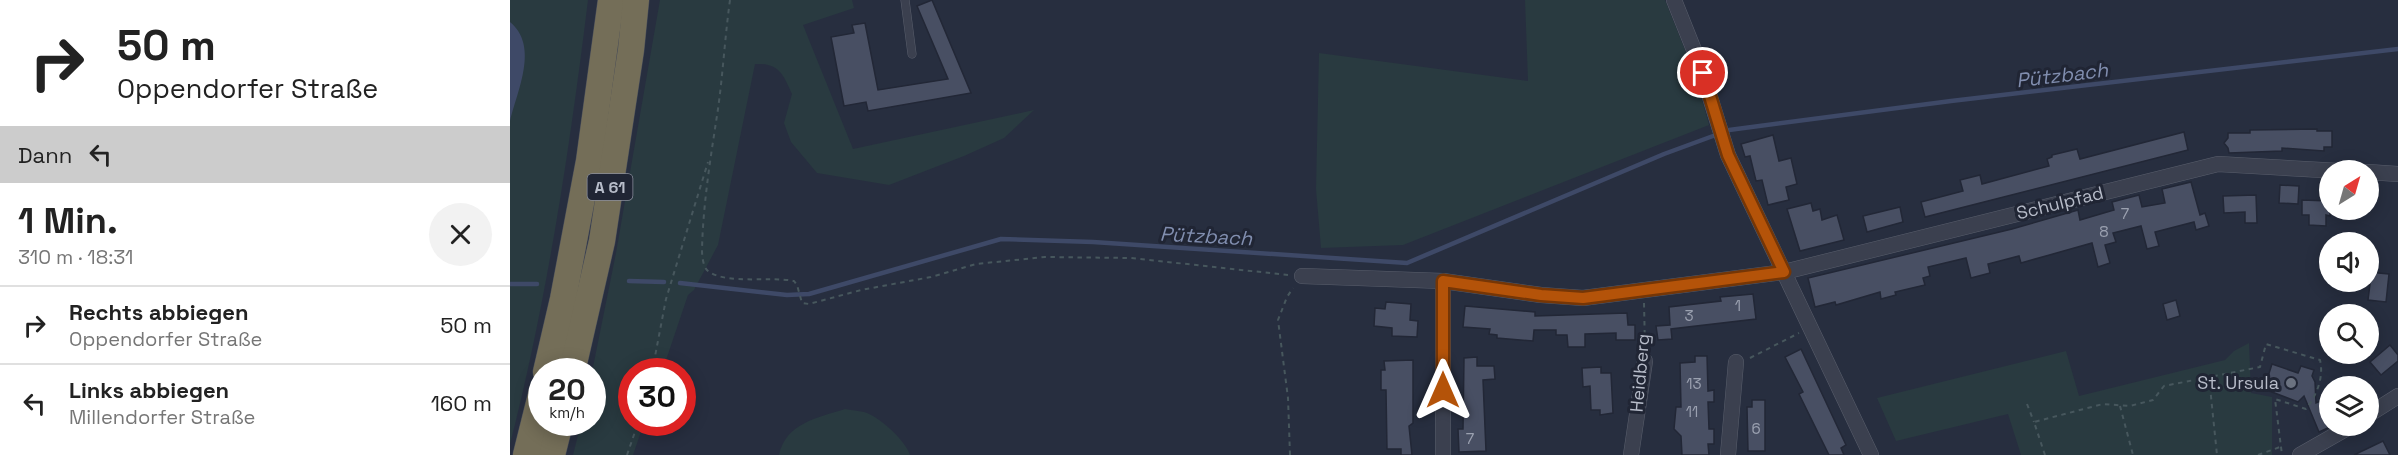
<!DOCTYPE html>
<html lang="de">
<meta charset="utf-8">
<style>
body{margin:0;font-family:"Space Grotesk",sans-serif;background:#f2f2f2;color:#222;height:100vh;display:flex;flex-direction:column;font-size:22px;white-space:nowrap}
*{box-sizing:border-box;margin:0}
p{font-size:20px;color:#767676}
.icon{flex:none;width:33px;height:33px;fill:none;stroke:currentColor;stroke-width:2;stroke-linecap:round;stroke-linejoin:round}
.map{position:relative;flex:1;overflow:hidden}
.panel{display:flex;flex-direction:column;background:#fff;width:510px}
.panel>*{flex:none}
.hud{background:#fff;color:#222;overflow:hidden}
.needle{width:39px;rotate:37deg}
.controls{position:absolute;left:1809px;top:160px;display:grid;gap:12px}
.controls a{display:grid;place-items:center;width:60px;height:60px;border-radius:50%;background:#fff;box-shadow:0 3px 15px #0003;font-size:30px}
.speed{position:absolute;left:18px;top:358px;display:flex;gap:12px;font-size:30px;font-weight:700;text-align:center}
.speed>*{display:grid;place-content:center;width:78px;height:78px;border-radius:50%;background:#fff;box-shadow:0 3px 15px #0003;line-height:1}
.speed small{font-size:15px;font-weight:400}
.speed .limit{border:9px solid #d22;background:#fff;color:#111}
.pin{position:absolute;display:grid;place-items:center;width:51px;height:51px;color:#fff;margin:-26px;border:3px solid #fff;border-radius:50%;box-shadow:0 2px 6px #0007}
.me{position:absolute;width:66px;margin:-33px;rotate:0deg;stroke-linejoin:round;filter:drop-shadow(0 0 4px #0008)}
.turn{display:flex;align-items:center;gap:21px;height:126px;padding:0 18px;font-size:27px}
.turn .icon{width:78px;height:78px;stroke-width:2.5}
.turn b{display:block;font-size:42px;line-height:51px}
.then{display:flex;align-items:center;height:57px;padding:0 18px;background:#0003;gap:12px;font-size:22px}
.round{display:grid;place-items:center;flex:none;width:63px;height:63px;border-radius:32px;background:#f2f2f2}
.overview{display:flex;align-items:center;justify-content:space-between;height:102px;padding:0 18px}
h1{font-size:36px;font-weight:700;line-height:45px}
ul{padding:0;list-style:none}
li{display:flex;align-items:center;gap:18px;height:78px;padding:0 18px;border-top:2px solid #e0e0e0}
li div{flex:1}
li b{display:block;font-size:22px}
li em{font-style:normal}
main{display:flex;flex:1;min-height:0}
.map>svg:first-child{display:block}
.green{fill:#293a40}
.water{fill:#3e4967}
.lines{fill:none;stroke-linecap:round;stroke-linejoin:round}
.stream{stroke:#3e4967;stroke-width:4.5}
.building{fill:#484f63;stroke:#222736;stroke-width:1.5}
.lane-casing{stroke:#595e6c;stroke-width:9}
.street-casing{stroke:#595e6c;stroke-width:16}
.highway-casing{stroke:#464b59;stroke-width:27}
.path{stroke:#47575d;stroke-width:2;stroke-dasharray:4.5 4.5;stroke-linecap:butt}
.lane{stroke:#3b404f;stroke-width:8}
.street{stroke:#3b404f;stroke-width:15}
.highway{stroke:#746e58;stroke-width:26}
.route-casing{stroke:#753606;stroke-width:15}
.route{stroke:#b45309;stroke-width:10}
.worship-dot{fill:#6b7280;stroke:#202534;stroke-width:2}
.labels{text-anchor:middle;stroke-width:6;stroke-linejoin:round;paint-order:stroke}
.number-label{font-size:15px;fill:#9ba1b0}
.shield{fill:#202534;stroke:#8a8f9c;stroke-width:1.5}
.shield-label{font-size:16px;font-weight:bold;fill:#b7bcc9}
.street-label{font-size:18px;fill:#b7bcc9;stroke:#202534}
.poi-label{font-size:18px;fill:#b7bcc9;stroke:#202534;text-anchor:end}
.water-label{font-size:20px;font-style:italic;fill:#818eaf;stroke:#202534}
</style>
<main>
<section class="panel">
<div class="hud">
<div class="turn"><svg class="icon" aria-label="right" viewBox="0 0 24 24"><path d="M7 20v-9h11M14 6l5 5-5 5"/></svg><div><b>50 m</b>Oppendorfer Straße</div></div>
<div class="then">Dann<svg class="icon" aria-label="left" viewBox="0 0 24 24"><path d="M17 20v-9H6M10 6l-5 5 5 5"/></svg></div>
</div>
<div class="overview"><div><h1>1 Min.</h1><p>310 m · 18:31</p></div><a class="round"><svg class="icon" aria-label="close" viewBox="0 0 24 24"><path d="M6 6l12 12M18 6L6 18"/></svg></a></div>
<ul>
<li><svg class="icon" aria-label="right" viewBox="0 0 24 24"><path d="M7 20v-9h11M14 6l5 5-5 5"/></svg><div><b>Rechts abbiegen</b><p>Oppendorfer Straße</p></div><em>50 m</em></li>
<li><svg class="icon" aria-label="left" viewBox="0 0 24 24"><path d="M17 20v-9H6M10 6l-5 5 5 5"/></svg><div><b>Links abbiegen</b><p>Millendorfer Straße</p></div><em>160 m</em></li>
</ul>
</section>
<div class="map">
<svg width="1888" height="455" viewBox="0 0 1888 455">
<rect width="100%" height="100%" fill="#272e3f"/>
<g class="green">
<path d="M 0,0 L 78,0 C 60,147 37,300 0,444 Z"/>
<path d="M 150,0 L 342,0 L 344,8 L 293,25 L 343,149 L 524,110 L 494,138 L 454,156 L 379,185 L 307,173 L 281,142 L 274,123 L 282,94 C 273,74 269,63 245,64 L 208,245 L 184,290 L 178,295 L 152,372 L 122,372 L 122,423 L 134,423 L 123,455 L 63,455 L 71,423 L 82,423 L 82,372 L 106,253 Z"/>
<path d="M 1015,0 L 1155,0 L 1185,75 L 1199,125 L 893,245 L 811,248 L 806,189 L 809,53 L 1018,81 Z"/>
<path d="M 1739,343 L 1741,393 L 1762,397 L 1762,455 L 1511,455 L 1498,414 L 1386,441 L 1367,398 L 1556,351 L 1569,396 L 1715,360 L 1724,351 Z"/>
<path d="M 335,409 C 341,410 348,411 354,412 C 369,416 396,441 400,455 L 269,455 C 276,423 307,418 335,409 Z"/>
</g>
<path class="water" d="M 0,22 C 29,46 8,89 0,121 Z"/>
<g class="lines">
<g class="stream">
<path d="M 1219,130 L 1441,101 L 1888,49"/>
<path d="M 119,281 L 154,282"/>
<path d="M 170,283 L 277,295 L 299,294 L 491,239 L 583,242 L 897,263 L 1154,154 L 1203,136"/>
<path d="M 0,284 L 27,284"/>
</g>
</g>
<g class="building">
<path d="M 422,0 L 461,93 L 358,111 L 356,102 L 334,106 L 321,37 L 344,33 L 342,25 L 355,23 L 368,90 L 438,79 L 407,6 Z"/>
<path d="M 1807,129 L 1807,131 L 1822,131 L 1822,147 L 1814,147 L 1814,151 L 1772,148 L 1772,151 L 1719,153 L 1718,148 L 1714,143 L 1718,138 L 1718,133 L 1740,133 L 1740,130 Z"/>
<path d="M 1674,132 L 1678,150 L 1415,217 L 1411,202 L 1453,191 L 1450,180 L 1470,175 L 1472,184 L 1539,166 L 1537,159 L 1542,157 L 1542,155 L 1567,149 L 1570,159 Z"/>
<path d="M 1263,135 L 1269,161 L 1281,158 L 1287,184 L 1276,187 L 1279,200 L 1258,205 L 1252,180 L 1246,181 L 1240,156 L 1235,157 L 1231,144 Z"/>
<path d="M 1681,182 L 1690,215 L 1695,213 L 1699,226 L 1686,230 L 1684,222 L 1645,232 L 1649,246 L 1637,249 L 1631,226 L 1603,233 L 1606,242 L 1595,245 L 1600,263 L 1588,267 L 1582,243 L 1511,263 L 1509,256 L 1478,264 L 1480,273 L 1461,278 L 1456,258 L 1418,267 L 1420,276 L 1413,278 L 1415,285 L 1385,292 L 1386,295 L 1371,299 L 1370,292 L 1326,305 L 1325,302 L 1305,307 L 1298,278 L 1502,229 L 1568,210 L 1570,220 L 1604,210 L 1602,202 L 1629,195 L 1632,207 L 1655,203 L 1652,189 Z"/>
<path d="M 1770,185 L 1789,186 L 1788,204 L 1769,203 Z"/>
<path d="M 1746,195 L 1747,223 L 1735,223 L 1735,212 L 1714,213 L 1713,196 Z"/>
<path d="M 1792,200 L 1820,201 L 1820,216 L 1816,215 L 1816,226 L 1799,225 L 1799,215 L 1792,215 Z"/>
<path d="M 1301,203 L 1303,211 L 1310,209 L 1312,220 L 1327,215 L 1334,240 L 1290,251 L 1277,209 Z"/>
<path d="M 1390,207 L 1393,222 L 1357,232 L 1353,216 Z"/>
<path d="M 1858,272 L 1879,274 L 1876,302 L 1858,300 L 1860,284 Z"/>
<path d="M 1243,294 L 1246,319 L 1161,329 L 1162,339 L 1148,340 L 1146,326 L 1160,325 L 1159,307 L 1211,301 L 1210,297 Z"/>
<path d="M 1666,300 L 1670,316 L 1657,320 L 1653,304 Z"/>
<path d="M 876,302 L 901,304 L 900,320 L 908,321 L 907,337 L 882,336 L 882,328 L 864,326 L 865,308 L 875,309 Z"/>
<path d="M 955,306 L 1025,312 L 1025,316 L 1117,313 L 1118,325 L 1125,325 L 1125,340 L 1106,340 L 1106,333 L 1075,334 L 1075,347 L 1058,347 L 1057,335 L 1046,335 L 1046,330 L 1024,330 L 1023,341 L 987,338 L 987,335 L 979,334 L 980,329 L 953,327 Z"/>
<path d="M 1880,345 L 1888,355 L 1888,361 L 1871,375 L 1860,362 Z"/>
<path d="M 1291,349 L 1336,445 L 1331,448 L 1334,455 L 1319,455 L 1289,394 L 1293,392 L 1275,357 Z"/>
<path d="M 1185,356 L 1197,356 L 1198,391 L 1204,390 L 1204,402 L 1198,402 L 1199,429 L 1204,429 L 1204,444 L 1198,444 L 1199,455 L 1172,455 L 1171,436 L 1164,429 L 1166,407 L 1171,407 L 1170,363 L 1185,362 Z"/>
<path d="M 967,357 L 967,366 L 984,366 L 985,379 L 973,380 L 976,451 L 949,452 L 948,429 L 953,429 L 954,358 Z"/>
<path d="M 903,360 L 903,423 L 899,426 L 902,455 L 891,455 L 891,449 L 877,449 L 876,390 L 871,390 L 871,370 L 875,370 L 874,361 Z"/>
<path d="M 1762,364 L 1788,373 L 1791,366 L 1804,370 L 1802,376 L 1805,382 L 1806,403 L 1820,397 L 1820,427 L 1809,432 L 1794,396 L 1788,402 L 1754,389 Z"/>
<path d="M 1091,367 L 1091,373 L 1101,373 L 1103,413 L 1090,415 L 1090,410 L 1081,410 L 1080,386 L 1073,387 L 1072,368 Z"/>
<path d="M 1242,400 L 1255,400 L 1255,451 L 1238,451 L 1237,407 L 1242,407 Z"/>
<path d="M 1873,441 L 1880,455 L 1844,455 Z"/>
</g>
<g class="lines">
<g class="lane-casing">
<path id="lane" d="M 395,0 L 402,54"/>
</g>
<g class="street-casing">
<g id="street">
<path d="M 1164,0 L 1190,65 L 1218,155 L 1361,455"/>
<path d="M 1858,172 L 1888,174"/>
<path d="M 792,276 L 933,281 L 1031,295 L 1073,298 L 1274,272 L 1708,164 L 1830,171"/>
<path d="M 1858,415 L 1888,396"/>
<path d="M 933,455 L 933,281"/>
<path d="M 1121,455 L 1135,361"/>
<path d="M 1218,455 L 1226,362"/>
<path d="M 1790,455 L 1841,426"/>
</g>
</g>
<g class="highway-casing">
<g id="highway">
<path d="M 36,372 L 53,299 L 79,161 L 101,0"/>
<path d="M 62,372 L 92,241 L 121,50 L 126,0"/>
<path d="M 16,455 L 32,391"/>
<path d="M 42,455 L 50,423"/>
</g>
</g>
<g class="path">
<path d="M 220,0 C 215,36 213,73 208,109 C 201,155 193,203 192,250 C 192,256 193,267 198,271 C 216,285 262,276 284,281 L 287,285 L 292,303 L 299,304 L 351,290 L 421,277 L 466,264 L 535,257 L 621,258 L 778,275"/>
<path d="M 1134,303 L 1135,348"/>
<path d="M 1240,358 L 1289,333"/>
<path d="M 142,372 L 156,299 L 198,162"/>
<path d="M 1699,377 L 1707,455"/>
<path d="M 1517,404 L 1524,422"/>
<path d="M 1610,406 L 1623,455"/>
<path d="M 117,455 L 128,423"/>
<path d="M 780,455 L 778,398 L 768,320 L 777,297 L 783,288"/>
<path d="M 1535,455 L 1524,422 L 1593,404 L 1620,406 L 1643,400 L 1654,386 L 1750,367 L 1756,344 L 1810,360 C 1814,377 1807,395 1796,409 L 1765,399 L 1772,455"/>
<path d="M 1748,455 L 1770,447"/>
</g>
<use href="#lane" class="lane"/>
<use href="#street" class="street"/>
<use href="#highway" class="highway"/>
</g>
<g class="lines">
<g class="route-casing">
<path id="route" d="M 933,390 L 933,281 L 1031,295 L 1073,298 L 1274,272 L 1218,155 L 1193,73"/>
</g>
<use href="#route" class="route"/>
</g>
<circle class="worship-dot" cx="1781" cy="383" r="6"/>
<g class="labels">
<g class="number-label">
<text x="1615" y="219">7</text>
<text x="1594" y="237">8</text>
<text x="1228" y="311">1</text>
<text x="1179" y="321">3</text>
<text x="1184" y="389">13</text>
<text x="1182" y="417">11</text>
<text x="1246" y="434">6</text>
<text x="960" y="444">7</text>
</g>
<rect class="shield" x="77.5" y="174" width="45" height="26" rx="4.5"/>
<g class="shield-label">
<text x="100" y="193">A 61</text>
</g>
<g class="street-label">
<text transform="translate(1550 203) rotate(-14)" y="6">Schulpfad</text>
<text transform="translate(1130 373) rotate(-85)" y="6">Heidberg</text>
</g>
<g class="poi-label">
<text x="1769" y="389">St. Ursula</text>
</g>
<g class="water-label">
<text transform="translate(1552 75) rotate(-7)" y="7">Pützbach</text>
<text transform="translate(696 236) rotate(3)" y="7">Pützbach</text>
</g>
</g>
</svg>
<div class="controls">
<a><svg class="needle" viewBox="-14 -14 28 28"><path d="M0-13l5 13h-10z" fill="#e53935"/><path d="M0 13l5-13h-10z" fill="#767676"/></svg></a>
<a><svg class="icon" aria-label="sound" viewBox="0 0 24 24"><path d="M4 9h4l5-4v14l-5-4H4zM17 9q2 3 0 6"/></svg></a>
<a><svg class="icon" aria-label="search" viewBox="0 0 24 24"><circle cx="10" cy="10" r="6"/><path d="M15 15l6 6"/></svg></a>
<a><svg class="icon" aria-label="layers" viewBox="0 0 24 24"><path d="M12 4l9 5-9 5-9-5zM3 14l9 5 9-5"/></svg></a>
</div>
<div class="speed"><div>20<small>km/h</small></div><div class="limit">30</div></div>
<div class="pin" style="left:1193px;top:73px;background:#d93025"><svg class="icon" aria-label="arrive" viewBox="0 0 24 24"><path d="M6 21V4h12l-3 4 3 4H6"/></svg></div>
<svg class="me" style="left:933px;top:390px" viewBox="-20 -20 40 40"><path d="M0-17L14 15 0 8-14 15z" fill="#b45309" stroke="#fff" stroke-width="4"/></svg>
</div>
</main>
